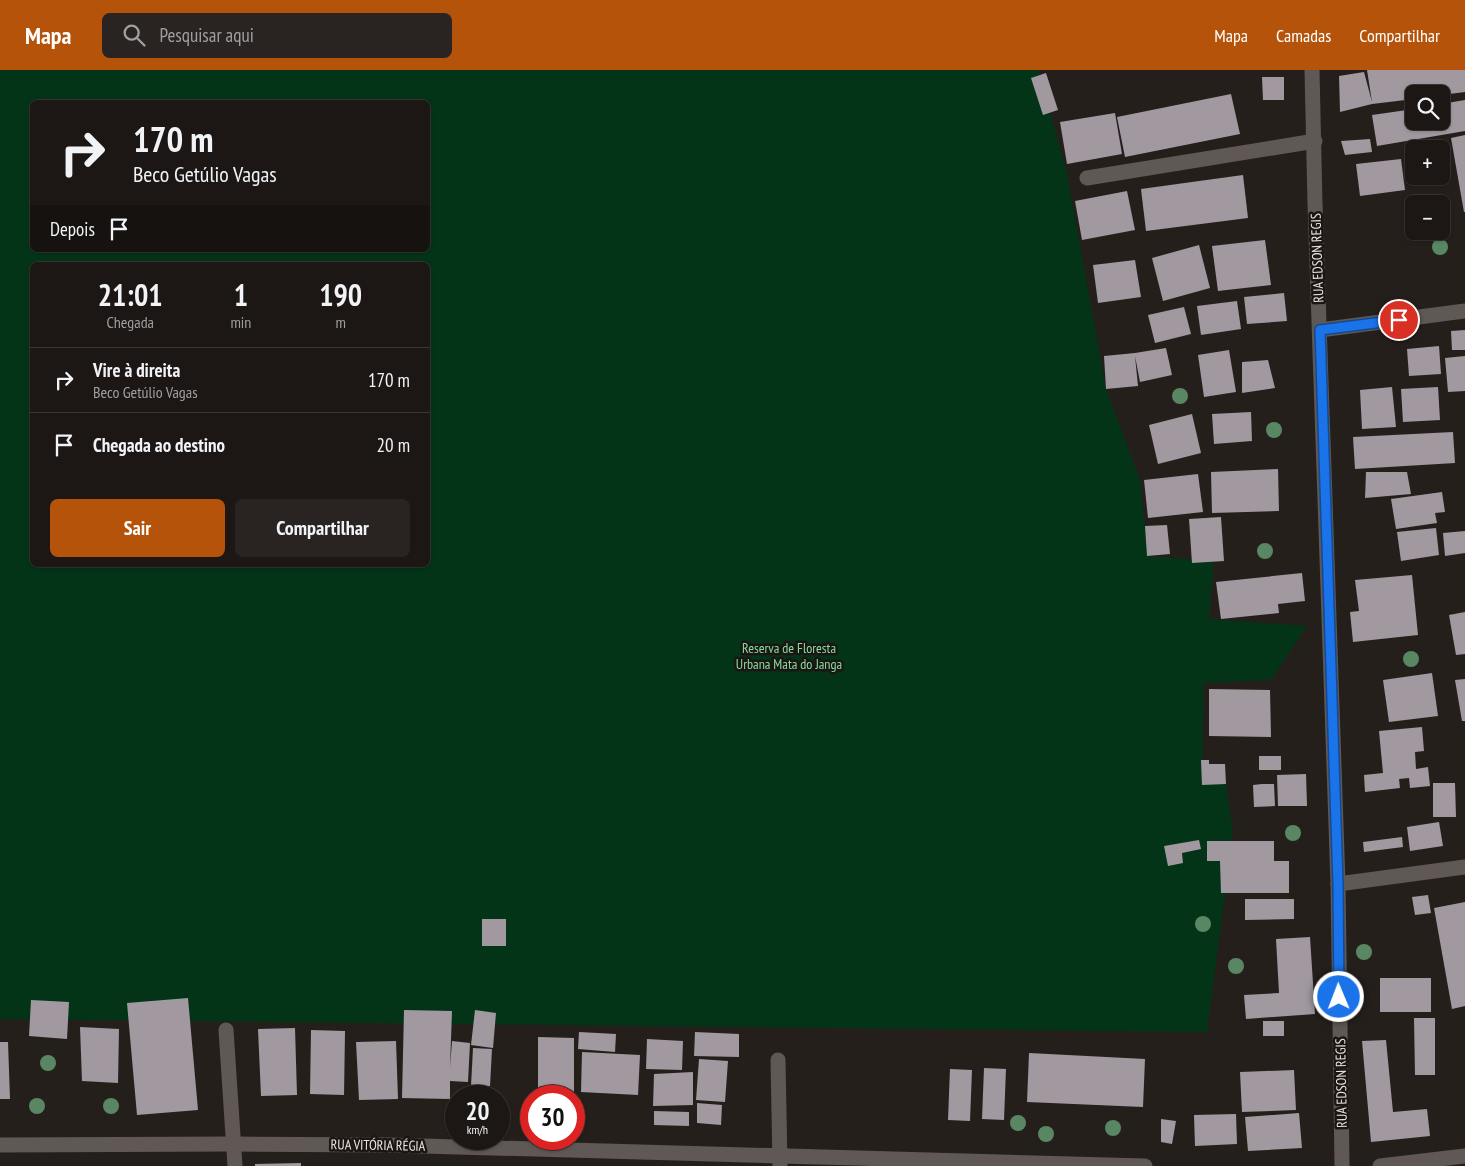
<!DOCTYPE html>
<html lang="pt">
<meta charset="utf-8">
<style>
body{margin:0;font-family:"PT Sans Narrow",sans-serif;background:#292422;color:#f1f3f6;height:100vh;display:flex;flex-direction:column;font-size:19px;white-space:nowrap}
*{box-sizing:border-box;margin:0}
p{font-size:16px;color:#a09fa0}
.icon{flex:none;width:28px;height:28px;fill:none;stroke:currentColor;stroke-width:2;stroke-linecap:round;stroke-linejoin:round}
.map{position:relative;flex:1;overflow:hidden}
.drawer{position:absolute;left:30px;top:192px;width:400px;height:305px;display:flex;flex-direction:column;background:#1c1715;border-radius:8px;box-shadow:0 1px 4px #0004,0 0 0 1px #3a3634}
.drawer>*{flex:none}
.guide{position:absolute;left:30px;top:30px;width:400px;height:152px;border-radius:8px;box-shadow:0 1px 4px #0004,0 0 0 1px #3a3634;background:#1c1715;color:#f1f3f6;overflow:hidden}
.controls{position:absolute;left:1405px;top:15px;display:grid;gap:10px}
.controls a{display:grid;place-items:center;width:45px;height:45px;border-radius:8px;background:#1c1715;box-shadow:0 1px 4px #0004,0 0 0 1px #3a3634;font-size:25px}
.speed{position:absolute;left:445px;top:1015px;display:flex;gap:10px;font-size:25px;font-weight:700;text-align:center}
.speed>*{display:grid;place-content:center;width:65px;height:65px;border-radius:50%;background:#1c1715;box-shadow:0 1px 4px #0004,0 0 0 1px #3a3634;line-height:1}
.speed small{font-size:12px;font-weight:400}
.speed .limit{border:8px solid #d22;background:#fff;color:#111}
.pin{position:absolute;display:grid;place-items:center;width:42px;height:42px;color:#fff;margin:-21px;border:2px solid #fff;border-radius:50%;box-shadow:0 1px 5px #0007}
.me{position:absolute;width:55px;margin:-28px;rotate:359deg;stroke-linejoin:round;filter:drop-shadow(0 0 4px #0008)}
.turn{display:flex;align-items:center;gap:18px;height:105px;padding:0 20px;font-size:22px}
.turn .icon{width:65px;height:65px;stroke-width:2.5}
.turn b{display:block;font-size:35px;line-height:42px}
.then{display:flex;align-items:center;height:48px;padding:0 20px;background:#0003;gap:10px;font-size:19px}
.eta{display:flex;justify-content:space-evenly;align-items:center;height:85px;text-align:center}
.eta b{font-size:30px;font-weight:700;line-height:35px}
.cta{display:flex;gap:10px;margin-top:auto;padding:10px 20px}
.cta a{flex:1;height:58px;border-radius:8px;background:#b45309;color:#fff;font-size:20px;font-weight:700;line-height:58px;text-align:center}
.cta a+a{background:#292422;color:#f1f3f6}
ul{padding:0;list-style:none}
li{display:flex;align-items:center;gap:15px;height:65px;padding:0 20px;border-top:1px solid #3a3634}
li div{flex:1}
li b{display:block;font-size:19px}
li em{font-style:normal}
header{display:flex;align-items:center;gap:30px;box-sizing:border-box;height:70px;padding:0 25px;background:#b45309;color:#fff}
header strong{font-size:24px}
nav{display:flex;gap:28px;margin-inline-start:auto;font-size:18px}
.search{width:350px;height:45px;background:#292422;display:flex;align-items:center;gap:12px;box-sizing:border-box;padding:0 18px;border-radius:8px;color:#a09fa0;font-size:19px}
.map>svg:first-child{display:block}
.green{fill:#033418;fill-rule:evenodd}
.building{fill:#a1999f}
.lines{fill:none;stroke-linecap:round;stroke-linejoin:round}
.street{stroke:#5f5854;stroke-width:15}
.tree{fill:#598764}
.route-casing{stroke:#114b97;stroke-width:12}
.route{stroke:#1a73e8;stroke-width:9}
.labels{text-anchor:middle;stroke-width:5;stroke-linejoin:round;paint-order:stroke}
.street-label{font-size:14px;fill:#e8e4e1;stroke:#1c1613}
.park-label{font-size:14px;fill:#83dc9e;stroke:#1c1613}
</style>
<header>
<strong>Mapa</strong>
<div class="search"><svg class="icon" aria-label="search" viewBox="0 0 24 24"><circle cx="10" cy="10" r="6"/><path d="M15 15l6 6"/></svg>Pesquisar aqui</div>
<nav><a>Mapa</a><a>Camadas</a><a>Compartilhar</a></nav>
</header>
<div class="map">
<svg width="1465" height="1096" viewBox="0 0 1465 1096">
<rect width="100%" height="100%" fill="#251f1c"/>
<path class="green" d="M 0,0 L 1038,0 L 1067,103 L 1106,319 L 1140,410 L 1148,486 L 1214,491 L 1209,549 L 1307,556 L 1271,610 L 1204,613 L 1202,714 L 1226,714 L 1233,762 L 1207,962 L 0,949 ZM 32,32 L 428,32 L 428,180 L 32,180 ZM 32,195 L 428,195 L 428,495 L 32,495 Z"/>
<g class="building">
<path d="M 1367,0 L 1465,0 L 1465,22 L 1441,25 L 1441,24 L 1414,24 L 1414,29 L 1372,34 L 1340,42 L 1339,6 L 1364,2 L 1372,32 Z"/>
<path d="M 1046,3 L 1058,40 L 1043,45 L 1031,8 Z"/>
<path d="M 1262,7 L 1284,7 L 1284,30 L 1263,30 Z"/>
<path d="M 1231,24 L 1240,64 L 1125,87 L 1117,47 Z"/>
<path d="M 1465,30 L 1465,61 L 1377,76 L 1372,45 L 1414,39 L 1414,51 L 1441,51 L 1441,34 Z"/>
<path d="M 1115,43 L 1122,84 L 1067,94 L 1060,52 Z"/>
<path d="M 1465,65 L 1465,142 L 1464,142 L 1451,68 Z"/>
<path d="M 1370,69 L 1372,82 L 1345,85 L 1341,71 Z"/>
<path d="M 1401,89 L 1405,120 L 1360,126 L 1356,94 Z"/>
<path d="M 1243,105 L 1248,148 L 1146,161 L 1141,119 Z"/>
<path d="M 1127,121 L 1135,160 L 1082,170 L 1075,131 Z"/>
<path d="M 1265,170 L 1271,215 L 1218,221 L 1212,176 Z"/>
<path d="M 1199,175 L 1210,218 L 1163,231 L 1152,188 Z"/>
<path d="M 1135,190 L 1141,227 L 1098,233 L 1093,195 Z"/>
<path d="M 1284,223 L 1287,251 L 1247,254 L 1244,227 Z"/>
<path d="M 1237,231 L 1241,259 L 1201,265 L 1197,236 Z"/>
<path d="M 1184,237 L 1191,264 L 1155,273 L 1148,245 Z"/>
<path d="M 1465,260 L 1465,280 L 1452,280 L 1451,261 Z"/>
<path d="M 1439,276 L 1441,304 L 1409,306 L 1407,279 Z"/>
<path d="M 1166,278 L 1172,305 L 1140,312 L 1135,286 L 1138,316 L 1106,319 L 1104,286 L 1135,283 Z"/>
<path d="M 1229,280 L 1236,322 L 1204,327 L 1198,285 Z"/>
<path d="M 1465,286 L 1465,321 L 1448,322 L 1445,288 Z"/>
<path d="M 1268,290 L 1275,318 L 1242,323 L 1242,292 Z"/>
<path d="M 1392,317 L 1396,357 L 1362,359 L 1360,320 Z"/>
<path d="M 1438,317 L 1440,350 L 1403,352 L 1401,319 Z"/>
<path d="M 1251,342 L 1252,371 L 1214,374 L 1212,344 Z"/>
<path d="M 1192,344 L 1201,383 L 1158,394 L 1149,355 Z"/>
<path d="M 1453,362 L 1455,393 L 1355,399 L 1353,367 Z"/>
<path d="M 1278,399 L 1279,441 L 1212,443 L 1211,402 Z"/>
<path d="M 1366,402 L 1407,402 L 1411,424 L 1365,428 Z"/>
<path d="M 1198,404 L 1203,442 L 1148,448 L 1144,410 Z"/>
<path d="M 1442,422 L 1445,442 L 1435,443 L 1437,453 L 1396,459 L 1391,429 Z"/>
<path d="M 1221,447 L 1224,491 L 1192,493 L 1189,449 Z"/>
<path d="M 1167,455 L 1170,484 L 1147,486 L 1145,456 Z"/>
<path d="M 1436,458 L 1439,485 L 1401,491 L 1397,462 Z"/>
<path d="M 1465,461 L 1465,483 L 1445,486 L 1443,463 Z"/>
<path d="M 1302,503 L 1305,531 L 1278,534 L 1279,543 L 1221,549 L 1216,512 Z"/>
<path d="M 1412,505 L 1418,565 L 1353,572 L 1350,542 L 1359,541 L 1355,510 Z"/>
<path d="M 1465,542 L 1465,584 L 1456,585 L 1449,545 Z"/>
<path d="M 1432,603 L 1438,646 L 1389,652 L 1383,610 Z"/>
<path d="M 1465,609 L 1465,651 L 1462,651 L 1455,610 Z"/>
<path d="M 1209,619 L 1270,620 L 1271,667 L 1209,666 Z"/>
<path d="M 1422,657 L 1424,681 L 1415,682 L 1416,699 L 1428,697 L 1430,716 L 1410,718 L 1409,708 L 1399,709 L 1400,718 L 1365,722 L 1364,705 L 1383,703 L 1379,661 Z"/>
<rect x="1259" y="686" width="22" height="14"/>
<path d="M 1201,690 L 1209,690 L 1209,694 L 1225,694 L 1226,714 L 1202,715 Z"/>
<path d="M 1306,704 L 1307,736 L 1278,736 L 1277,705 Z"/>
<path d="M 1433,713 L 1455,713 L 1456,747 L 1433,747 Z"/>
<path d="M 1262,714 L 1274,714 L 1275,736 L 1254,737 L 1253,715 Z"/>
<path d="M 1439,752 L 1443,776 L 1410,781 L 1407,757 Z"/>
<path d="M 1402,767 L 1403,777 L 1364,782 L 1363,772 Z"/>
<path d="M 1199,770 L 1201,779 L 1182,783 L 1183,793 L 1168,796 L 1164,776 Z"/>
<path d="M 1207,771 L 1274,771 L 1274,791 L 1289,791 L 1289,823 L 1221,823 L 1220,791 L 1207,791 Z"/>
<path d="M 1428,825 L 1431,843 L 1415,845 L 1412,827 Z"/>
<path d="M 1245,829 L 1294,829 L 1294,849 L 1245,850 Z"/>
<path d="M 1465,832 L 1465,936 L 1452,939 L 1434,838 Z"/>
<rect x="482" y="849" width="24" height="27"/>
<path d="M 1310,867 L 1315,944 L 1246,949 L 1244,925 L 1279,923 L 1276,869 Z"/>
<rect x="1380" y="908" width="51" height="34"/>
<path d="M 188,928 L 198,1040 L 137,1045 L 127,933 Z"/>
<path d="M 31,930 L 69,932 L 67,969 L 29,966 Z"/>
<path d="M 404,940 L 452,941 L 450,998 L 452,971 L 470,973 L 468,1012 L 450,1011 L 450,1029 L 402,1028 Z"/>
<path d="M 475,940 L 496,943 L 493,978 L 471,975 Z"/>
<path d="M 1414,948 L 1435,948 L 1435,1005 L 1415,1005 Z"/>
<rect x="1263" y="951" width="21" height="15"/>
<path d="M 80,957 L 119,959 L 118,1013 L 82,1011 Z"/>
<path d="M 295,958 L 297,1025 L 261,1026 L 258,959 Z"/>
<path d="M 311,960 L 345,961 L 344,1025 L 310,1024 Z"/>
<path d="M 579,962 L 616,964 L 615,982 L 578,979 Z"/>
<path d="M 695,962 L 739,964 L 739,987 L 694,986 Z"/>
<path d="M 538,967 L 574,968 L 574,1026 L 538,1026 Z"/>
<path d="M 647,969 L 683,971 L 682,1000 L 646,999 Z"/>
<path d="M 1386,970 L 1393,1042 L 1427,1039 L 1430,1066 L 1371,1072 L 1362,971 Z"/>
<path d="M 396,971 L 398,1029 L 359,1030 L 356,972 Z"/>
<path d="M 0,972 L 8,972 L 10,1029 L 0,1029 Z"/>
<path d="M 473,978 L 492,979 L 490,1016 L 471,1016 Z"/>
<path d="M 582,982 L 640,985 L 638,1025 L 581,1022 Z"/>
<path d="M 1029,983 L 1145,989 L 1143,1037 L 1027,1032 Z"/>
<path d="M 699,989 L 728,991 L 725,1032 L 696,1030 Z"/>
<path d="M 984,998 L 1006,999 L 1004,1050 L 982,1049 Z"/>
<path d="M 950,999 L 972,1000 L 970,1051 L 948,1050 Z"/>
<path d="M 1294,1000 L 1296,1040 L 1242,1042 L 1240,1002 Z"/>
<path d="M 693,1002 L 693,1035 L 653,1036 L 654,1004 Z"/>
<path d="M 697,1033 L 722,1035 L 721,1055 L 697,1053 Z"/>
<path d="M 654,1041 L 689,1042 L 689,1056 L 654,1055 Z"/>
<path d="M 1299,1043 L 1302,1078 L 1248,1081 L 1245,1047 Z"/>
<path d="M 1236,1044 L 1237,1074 L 1195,1076 L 1194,1045 Z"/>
<path d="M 1161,1049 L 1176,1051 L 1172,1074 L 1161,1072 Z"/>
<path d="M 301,1093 L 301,1096 L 255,1096 L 255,1094 Z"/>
</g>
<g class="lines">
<g class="street">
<path d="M 1312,0 L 1315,134 L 1338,814 L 1342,1096"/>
<path d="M 1087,108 L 1315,71"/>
<path d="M 1320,260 L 1465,241"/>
<path d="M 1338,814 L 1465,797"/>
<path d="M 226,960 L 235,1096"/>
<path d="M 778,990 L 780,1095"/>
<path d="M 0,1075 L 234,1074 L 388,1075 L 1145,1096"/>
<path d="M 1380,1096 L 1465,1086"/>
</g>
</g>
<g class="tree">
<circle cx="1440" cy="177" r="8"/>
<circle cx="1180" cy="326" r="8"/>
<circle cx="1274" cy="360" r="8"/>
<circle cx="1265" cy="481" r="8"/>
<circle cx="1411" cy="589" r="8"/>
<circle cx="1293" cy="763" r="8"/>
<circle cx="1203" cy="854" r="8"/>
<circle cx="1364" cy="882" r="8"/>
<circle cx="1236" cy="896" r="8"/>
<circle cx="48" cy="993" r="8"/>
<circle cx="37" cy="1036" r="8"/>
<circle cx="111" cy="1036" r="8"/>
<circle cx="1018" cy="1053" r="8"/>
<circle cx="1113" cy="1058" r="8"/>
<circle cx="1046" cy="1064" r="8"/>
</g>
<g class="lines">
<g class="route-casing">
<path id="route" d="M 1339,927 L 1338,814 L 1320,260 L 1399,250"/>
</g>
<use href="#route" class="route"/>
</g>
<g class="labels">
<g class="street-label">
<text transform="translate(1317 188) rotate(-92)" y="5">RUA EDSON REGIS</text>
<text transform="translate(1341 1013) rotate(-91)" y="5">RUA EDSON REGIS</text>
<text transform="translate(378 1075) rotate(1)" y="5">RUA VITÓRIA RÉGIA</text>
</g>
<g class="park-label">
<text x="789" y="583">Reserva de Floresta<tspan x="789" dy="16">Urbana Mata do Janga</tspan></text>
</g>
</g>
</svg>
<div class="controls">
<a><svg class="icon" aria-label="search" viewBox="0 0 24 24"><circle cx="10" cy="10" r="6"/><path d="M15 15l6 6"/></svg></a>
<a>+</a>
<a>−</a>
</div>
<div class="speed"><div>20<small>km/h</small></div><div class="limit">30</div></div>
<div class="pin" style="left:1399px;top:250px;background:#d93025"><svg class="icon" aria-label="arrive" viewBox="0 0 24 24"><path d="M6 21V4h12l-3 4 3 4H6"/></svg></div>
<svg class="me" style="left:1339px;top:927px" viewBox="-20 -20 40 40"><circle r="17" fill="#1a73e8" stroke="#fff" stroke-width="3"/><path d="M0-11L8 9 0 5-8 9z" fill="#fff"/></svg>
<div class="guide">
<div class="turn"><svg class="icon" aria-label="right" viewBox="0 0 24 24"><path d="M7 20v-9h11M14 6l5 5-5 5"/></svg><div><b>170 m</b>Beco Getúlio Vagas</div></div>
<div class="then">Depois<svg class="icon" aria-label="arrive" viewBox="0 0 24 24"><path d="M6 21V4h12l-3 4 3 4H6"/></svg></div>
</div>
<section class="drawer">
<div class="eta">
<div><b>21:01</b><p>Chegada</p></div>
<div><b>1</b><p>min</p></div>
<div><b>190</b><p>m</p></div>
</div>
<ul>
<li><svg class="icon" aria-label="right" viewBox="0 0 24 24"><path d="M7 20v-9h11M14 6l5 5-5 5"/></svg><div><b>Vire à direita</b><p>Beco Getúlio Vagas</p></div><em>170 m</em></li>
<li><svg class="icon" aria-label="arrive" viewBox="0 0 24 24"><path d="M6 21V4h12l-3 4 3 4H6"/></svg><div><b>Chegada ao destino</b></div><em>20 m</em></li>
</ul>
<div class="cta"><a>Sair</a><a>Compartilhar</a></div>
</section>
</div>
